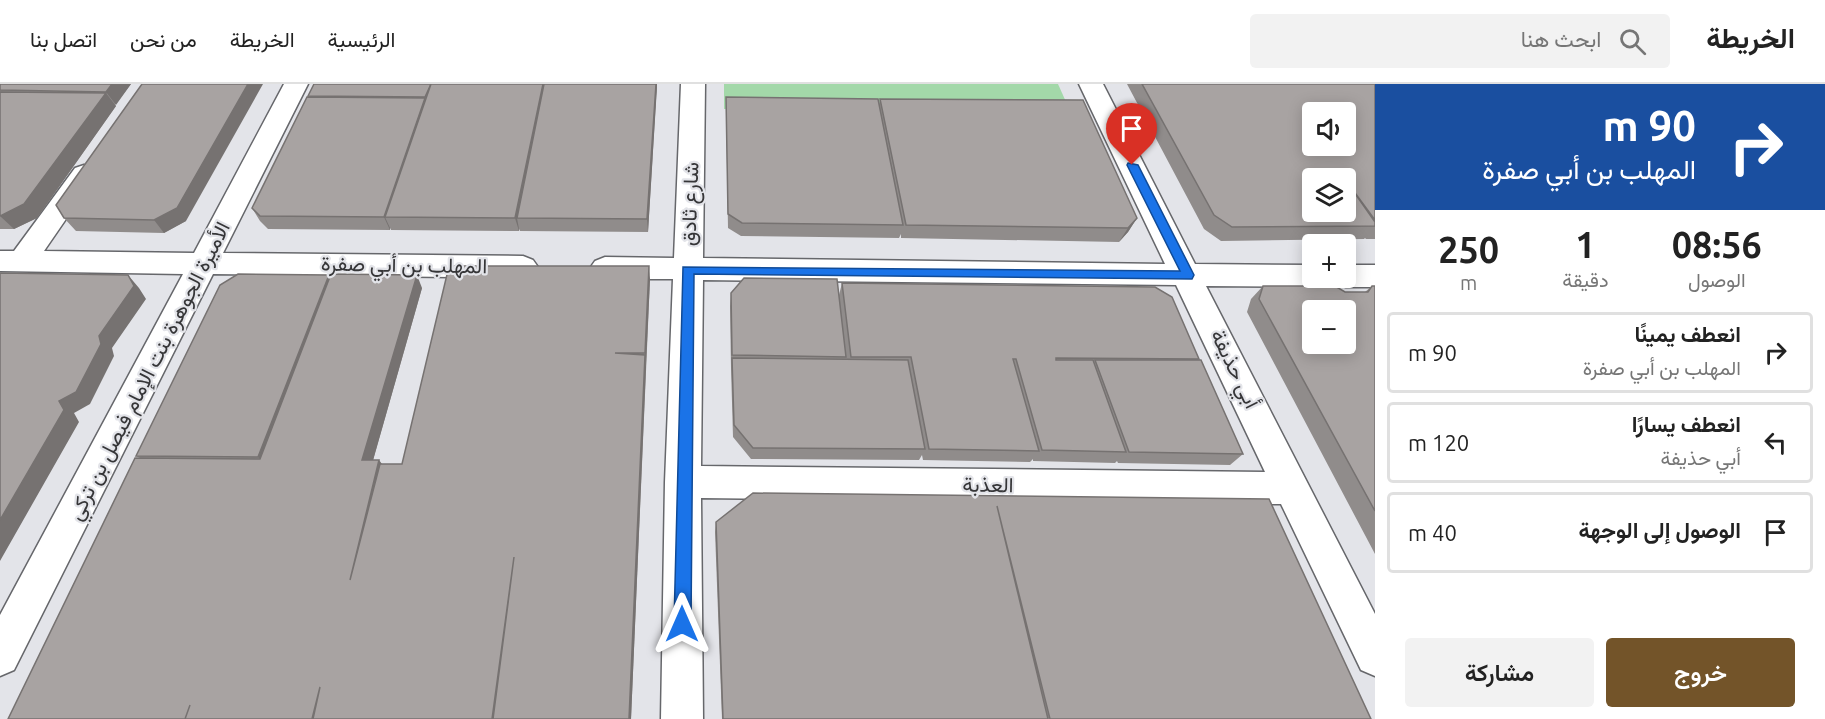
<!DOCTYPE html>
<html lang="ar">
<meta charset="utf-8">
<style>
body{margin:0;font-family:Ubuntu,Vazirmatn,sans-serif;background:#f2f2f2;color:#222;direction:rtl;height:100vh;display:flex;flex-direction:column;font-size:22px;white-space:nowrap}
*{box-sizing:border-box;margin:0}
p{font-size:20px;color:#767676}
.icon{flex:none;width:33px;height:33px;fill:none;stroke:currentColor;stroke-width:2;stroke-linecap:round;stroke-linejoin:round}
.map{position:relative;flex:1;overflow:hidden;direction:ltr}
.sheet{display:flex;flex-direction:column;background:#fff;width:450px}
.sheet>*{flex:none}
.top-card{background:#1a4fa0;color:#fff;overflow:hidden}
.fabs{position:absolute;left:1302px;top:18px;display:grid;gap:12px}
.fabs a{display:grid;place-items:center;width:54px;height:54px;border-radius:6px;background:#fff;box-shadow:0 3px 15px #0003;font-size:30px}
.pin{position:absolute;display:grid;place-items:center;width:51px;height:51px;color:#fff;margin:-62px -26px;border-radius:50% 50% 50% 0;rotate:-45deg;box-shadow:0 0 6px #0007}
.pin .icon{rotate:45deg}
.me{position:absolute;width:66px;margin:-33px;rotate:0deg;stroke-linejoin:round;filter:drop-shadow(0 0 4px #0008)}
.turn{display:flex;align-items:center;gap:21px;height:126px;padding:0 30px;font-size:27px}
.turn .icon{width:78px;height:78px;stroke-width:2.5}
.turn b{display:block;font-size:42px;line-height:51px}
.eta{display:flex;justify-content:space-evenly;align-items:center;height:102px;text-align:center}
.eta b{font-size:36px;font-weight:600;line-height:42px}
.cta{display:flex;gap:12px;margin-top:auto;padding:12px 30px}
.cta a{flex:1;height:69px;border-radius:6px;background:#735429;color:#fff;font-size:24px;font-weight:600;line-height:69px;text-align:center}
.cta a+a{background:#f2f2f2;color:#222}
ul{padding:0;list-style:none}
li{display:flex;align-items:center;gap:18px;height:81px;margin:0 12px 9px;padding:0 18px;border:3px solid #e0e0e0;border-radius:6px}
li div{flex:1}
li b{display:block;font-size:22px}
li em{font-style:normal}
header{display:flex;align-items:center;gap:36px;box-sizing:border-box;height:84px;padding:0 30px;background:#fff;border-bottom:2px solid #e0e0e0}
header strong{font-size:28px}
nav{display:flex;gap:33px;margin-inline-start:auto;font-size:21px}
.search{width:420px;height:54px;background:#f2f2f2;display:flex;align-items:center;gap:15px;box-sizing:border-box;padding:0 21px;border-radius:6px;color:#767676;font-size:22px}
main{display:flex;flex:1;min-height:0}
.map>svg:first-child{display:block}
.green{fill:#a3d8a9}
.lines{fill:none;stroke-linecap:round;stroke-linejoin:round}
.street-casing{stroke:#66676b;stroke-width:3}
.street{fill:#fff;fill-rule:evenodd}
.wall{fill:#908c8b}
.shaded-wall{fill:#767271}
.building{fill:#a8a3a2;stroke:#767271;stroke-width:1.5;fill-rule:evenodd}
.route{fill:#1a73e8;stroke:#114b97;stroke-width:1.5}
.labels{text-anchor:middle;stroke-width:4.5;stroke-linejoin:round;paint-order:stroke}
.street-label{font-size:21px;fill:#363638;stroke:#e3e4e9}
</style>
<header>
<strong>الخريطة</strong>
<div class="search"><svg class="icon" aria-label="search" viewBox="0 0 24 24"><circle cx="10" cy="10" r="6"/><path d="M15 15l6 6"/></svg>ابحث هنا</div>
<nav><a>الرئيسية</a><a>الخريطة</a><a>من نحن</a><a>اتصل بنا</a></nav>
</header>
<main>
<section class="sheet">
<div class="top-card">
<div class="turn"><svg class="icon" aria-label="right" viewBox="0 0 24 24"><path d="M7 20v-9h11M14 6l5 5-5 5"/></svg><div><b>90 m</b>المهلب بن أبي صفرة</div></div>
</div>
<div class="eta">
<div><b>08:56</b><p>الوصول</p></div>
<div><b>1</b><p>دقيقة</p></div>
<div><b>250</b><p>m</p></div>
</div>
<ul>
<li><svg class="icon" aria-label="right" viewBox="0 0 24 24"><path d="M7 20v-9h11M14 6l5 5-5 5"/></svg><div><b>انعطف يمينًا</b><p>المهلب بن أبي صفرة</p></div><em>90 m</em></li>
<li><svg class="icon" aria-label="left" viewBox="0 0 24 24"><path d="M17 20v-9H6M10 6l-5 5 5 5"/></svg><div><b>انعطف يسارًا</b><p>أبي حذيفة</p></div><em>120 m</em></li>
<li><svg class="icon" aria-label="arrive" viewBox="0 0 24 24"><path d="M6 21V4h12l-3 4 3 4H6"/></svg><div><b>الوصول إلى الوجهة</b></div><em>40 m</em></li>
</ul>
<div class="cta"><a>خروج</a><a>مشاركة</a></div>
</section>
<div class="map">
<svg width="1375" height="635" viewBox="0 0 1375 635">
<rect width="100%" height="100%" fill="#e3e4e9"/>
<path class="green" d="M 724,0 L 1058,0 L 1071,29 L 724,25 Z"/>
<g class="lines">
<g class="street-casing">
<g id="street">
<path d="M 284,0 L 308,0 L 223,169 L 523,172 L 533,176 L 538,183 L 533,190 L 523,194 L 213,190 L 14,586 L 0,592 L 0,531 L 183,190 L 0,187 L 0,167 L 14,167 L 75,84 L 84,81 L 93,84 L 97,90 L 44,167 L 194,169 Z"/>
<path d="M 681,0 L 705,0 L 703,174 L 1165,180 L 1079,0 L 1103,0 L 1195,180 L 1312,181 L 1312,194 L 1326,194 L 1322,200 L 1312,203 L 1206,202 L 1375,530 L 1375,592 L 1361,586 L 1281,420 L 701,414 L 703,635 L 661,635 L 665,398 L 673,195 L 605,195 L 595,191 L 590,184 L 595,177 L 605,173 L 674,174 ZM 703,196 L 1176,201 L 1265,388 L 701,382 Z"/>
<path d="M 1346,181 L 1375,181 L 1375,203 L 1346,203 L 1336,200 L 1332,194 L 1346,194 Z"/>
</g>
</g>
<use href="#street" class="street"/>
</g>
<g class="wall">
<path d="M 0,0 L 131,0 L 115,21 L 116,22 L 37,134 L 14,145 L 0,145 Z"/>
<path d="M 314,0 L 657,0 L 648,148 L 520,147 L 519,145 L 519,147 L 391,146 L 390,144 L 390,146 L 268,145 L 260,137 L 252,124 L 309,13 L 308,12 Z"/>
<path d="M 1127,0 L 1375,0 L 1375,155 L 1366,155 L 1365,154 L 1364,155 L 1221,157 L 1204,145 Z"/>
<path d="M 726,13 L 879,20 L 880,15 L 1137,134 L 1128,148 L 1119,158 L 901,154 L 901,150 L 899,154 L 741,152 L 728,144 L 726,27 Z"/>
<path d="M 56,121 L 186,137 L 164,149 L 76,147 L 64,134 Z"/>
<path d="M 329,191 L 330,192 L 422,204 L 373,376 L 379,376 L 382,380 L 402,380 L 650,195 L 631,635 L 136,372 Z"/>
<path d="M 842,199 L 1199,275 L 1197,276 L 1243,370 L 1230,381 L 1118,379 L 1117,377 L 1115,379 L 1033,377 L 1033,375 L 1030,378 L 923,376 L 922,371 L 919,376 L 751,375 L 733,353 L 731,284 L 730,222 L 731,209 L 839,211 Z"/>
<path d="M 1263,202 L 1345,208 L 1365,208 L 1372,202 L 1375,202 L 1375,470 L 1247,228 L 1251,215 Z"/>
<path d="M 716,438 L 1371,635 L 722,635 L 715,448 Z"/>
</g>
<g class="shaded-wall">
<path d="M 112,0 L 131,0 L 116,21 L 106,8 Z"/>
<path d="M 248,0 L 263,0 L 186,137 L 164,149 L 154,136 Z"/>
<path d="M 543,0 L 548,0 L 517,134 L 519,145 L 519,147 L 515,134 Z"/>
<path d="M 656,0 L 657,0 L 657,3 L 648,148 L 647,135 Z"/>
<path d="M 106,9 L 116,22 L 37,134 L 14,145 L 0,132 Z"/>
<path d="M 425,14 L 429,28 L 385,133 L 390,144 L 390,146 L 384,133 Z"/>
<path d="M 1137,134 L 1128,148 L 1119,158 L 1128,144 Z"/>
<path d="M 649,182 L 650,195 L 646,281 L 645,269 Z"/>
<path d="M 128,191 L 139,204 L 146,215 L 112,264 L 114,272 L 90,320 L 74,329 L 79,338 L 0,477 L 0,436 L 59,317 L 99,252 Z"/>
<path d="M 329,191 L 336,204 L 269,384 L 258,373 Z"/>
<path d="M 417,191 L 422,204 L 370,387 L 362,376 Z"/>
<path d="M 645,271 L 646,283 L 631,635 L 629,635 Z"/>
<path d="M 379,376 L 386,387 L 350,496 Z"/>
<path d="M 514,473 L 498,635 L 492,635 Z"/>
</g>
<g class="building">
<path d="M 0,0 L 112,0 L 106,8 L 0,6 Z"/>
<path d="M 142,0 L 248,0 L 177,124 L 154,136 L 64,134 L 56,121 Z"/>
<path d="M 314,0 L 431,0 L 425,13 L 308,12 Z"/>
<path d="M 431,0 L 543,0 L 515,134 L 385,133 Z"/>
<path d="M 544,0 L 656,0 L 647,135 L 517,134 Z"/>
<path d="M 1142,0 L 1375,0 L 1375,136 L 1347,98 L 1375,138 L 1375,142 L 1232,143 L 1214,131 ZM 1312,28 L 1346,28 L 1346,62 L 1312,62 ZM 1312,94 L 1346,94 L 1346,128 L 1312,128 Z"/>
<path d="M 0,8 L 106,9 L 24,120 L 0,132 Z"/>
<path d="M 307,13 L 425,14 L 384,133 L 260,132 L 252,124 Z"/>
<path d="M 726,13 L 878,15 L 903,141 L 742,139 L 728,130 Z"/>
<path d="M 880,15 L 1083,16 L 1137,134 L 1128,144 L 906,141 Z"/>
<path d="M 449,182 L 649,182 L 645,269 L 615,269 L 645,271 L 629,635 L 493,635 L 514,473 L 492,635 L 313,635 L 320,603 L 312,635 L 185,635 L 190,621 L 185,635 L 8,635 L 135,374 L 260,375 L 331,190 L 417,191 L 362,376 L 379,376 L 350,496 L 380,380 L 402,380 Z"/>
<path d="M 0,189 L 128,191 L 134,202 L 99,252 L 101,260 L 76,308 L 59,317 L 64,326 L 0,436 Z"/>
<path d="M 238,190 L 329,191 L 258,373 L 136,372 L 220,201 Z"/>
<path d="M 744,194 L 837,195 L 846,273 L 732,271 L 731,209 Z"/>
<path d="M 842,199 L 1155,203 L 1172,213 L 1199,275 L 1056,274 L 1056,276 L 1093,276 L 1126,368 L 1042,366 L 1016,275 L 1013,275 L 1039,367 L 929,365 L 911,273 L 851,273 Z"/>
<path d="M 1263,202 L 1335,202 L 1345,208 L 1368,208 L 1372,202 L 1375,202 L 1375,427 L 1259,215 ZM 1312,226 L 1346,226 L 1346,260 L 1312,260 Z"/>
<path d="M 732,274 L 908,276 L 925,365 L 753,364 L 734,341 Z"/>
<path d="M 1095,276 L 1201,276 L 1243,370 L 1129,368 Z"/>
<path d="M 753,409 L 1269,415 L 1371,635 L 1050,635 L 997,422 L 1048,635 L 723,635 L 716,438 Z"/>
</g>
<path class="route" d="M 1128,79 L 1138,81 L 1194,191 L 1192,195 L 694,190 L 691,540 L 688,546 L 682,548 L 677,546 L 674,540 L 683,183 L 1180,187 L 1127,81 Z"/>
<g class="labels">
<g class="street-label">
<text transform="translate(690 120) rotate(-88)" y="7">شارع ثادق</text>
<text transform="translate(404 181) rotate(1)" y="7">المهلب بن أبي صفرة</text>
<text transform="translate(1235 285) rotate(64)" y="7">أبي حذيفة</text>
<text transform="translate(149 287) rotate(-63)" y="7">الأميرة الجوهرة بنت الإمام فيصل بن تركي</text>
<text transform="translate(988 401) rotate(1)" y="7">العذبة</text>
</g>
</g>
</svg>
<div class="fabs">
<a><svg class="icon" aria-label="sound" viewBox="0 0 24 24"><path d="M4 9h4l5-4v14l-5-4H4zM17 9q2 3 0 6"/></svg></a>
<a><svg class="icon" aria-label="layers" viewBox="0 0 24 24"><path d="M12 4l9 5-9 5-9-5zM3 14l9 5 9-5"/></svg></a>
<a>+</a>
<a>−</a>
</div>
<div class="pin" style="left:1132px;top:81px;background:#d93025"><svg class="icon" aria-label="arrive" viewBox="0 0 24 24"><path d="M6 21V4h12l-3 4 3 4H6"/></svg></div>
<svg class="me" style="left:682px;top:540px" viewBox="-20 -20 40 40"><path d="M0-17L14 15 0 8-14 15z" fill="#1a73e8" stroke="#fff" stroke-width="4"/></svg>
</div>
</main>
